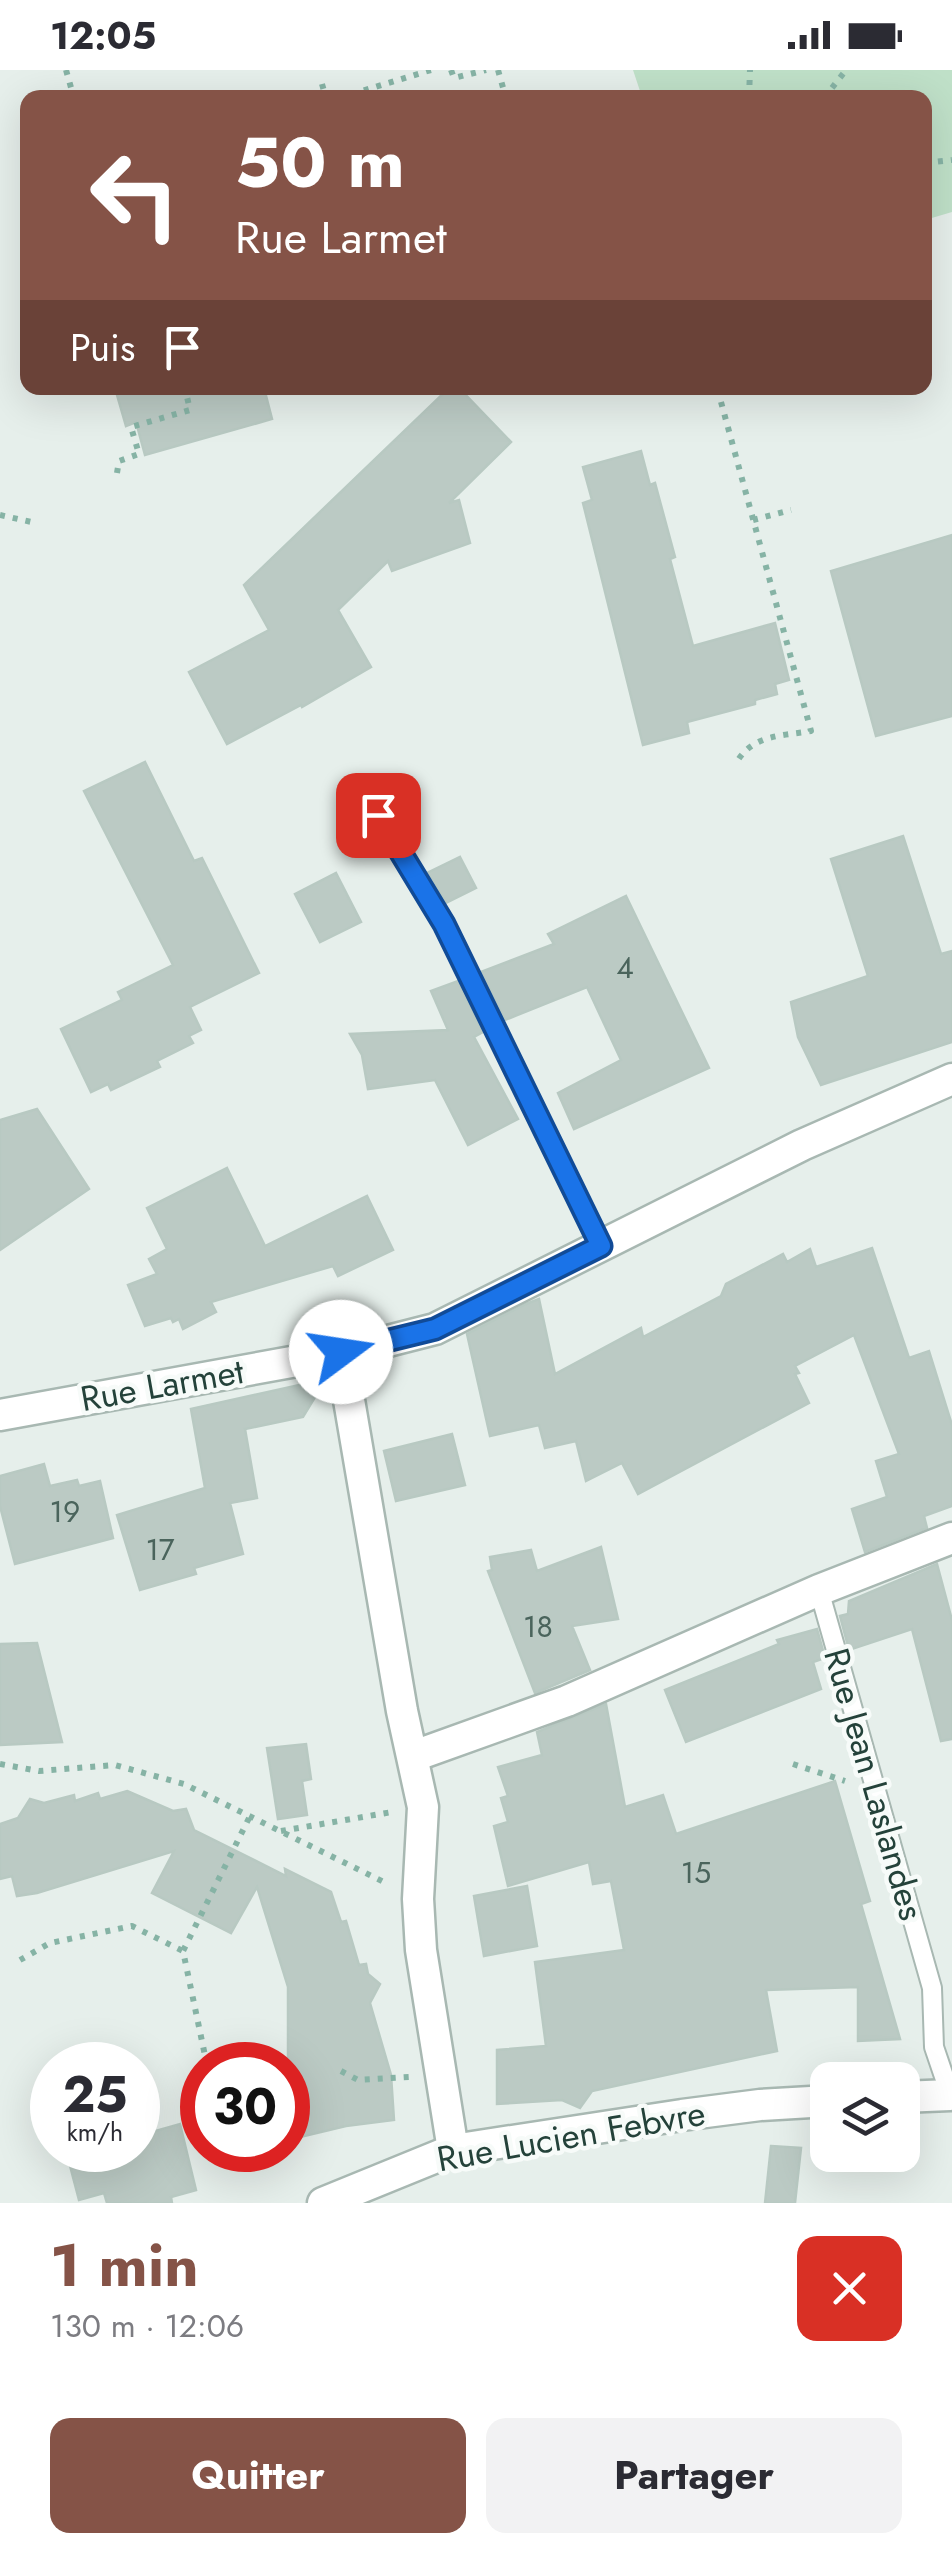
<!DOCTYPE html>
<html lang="fr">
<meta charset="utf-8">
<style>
body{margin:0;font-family:Jost,sans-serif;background:#f2f2f3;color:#2b2b33;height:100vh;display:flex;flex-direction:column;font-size:38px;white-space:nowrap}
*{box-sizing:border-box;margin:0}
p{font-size:32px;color:#7c7c81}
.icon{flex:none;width:55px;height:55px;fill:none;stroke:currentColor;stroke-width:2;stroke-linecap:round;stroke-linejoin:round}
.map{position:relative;height:2133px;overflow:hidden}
.side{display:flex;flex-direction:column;background:#fff;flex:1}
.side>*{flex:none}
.guide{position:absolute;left:20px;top:20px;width:912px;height:305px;border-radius:20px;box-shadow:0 10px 40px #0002;background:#855347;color:#fff;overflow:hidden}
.tools{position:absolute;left:810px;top:1992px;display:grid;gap:20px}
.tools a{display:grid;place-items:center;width:110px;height:110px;border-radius:20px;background:#fff;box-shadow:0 10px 40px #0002;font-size:50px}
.speed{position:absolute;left:30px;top:1972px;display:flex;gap:20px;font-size:50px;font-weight:700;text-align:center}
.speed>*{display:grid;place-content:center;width:130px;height:130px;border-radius:50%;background:#fff;box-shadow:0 10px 40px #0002;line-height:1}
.speed small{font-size:25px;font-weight:400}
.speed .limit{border:15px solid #d22;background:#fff;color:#111}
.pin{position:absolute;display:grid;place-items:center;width:85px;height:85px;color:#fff;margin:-42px;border-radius:20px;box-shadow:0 5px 15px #0006}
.me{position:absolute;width:110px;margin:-55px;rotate:76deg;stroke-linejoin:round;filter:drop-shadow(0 0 8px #0008)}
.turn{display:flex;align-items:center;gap:35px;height:210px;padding:0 50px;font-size:45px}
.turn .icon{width:130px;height:130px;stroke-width:2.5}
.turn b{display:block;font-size:70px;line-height:85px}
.then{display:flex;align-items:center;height:95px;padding:0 50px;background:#0003;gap:20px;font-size:38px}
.round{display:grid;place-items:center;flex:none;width:105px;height:105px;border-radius:20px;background:#f2f2f3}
.head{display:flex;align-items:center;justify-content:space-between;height:170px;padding:0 50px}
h1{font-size:60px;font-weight:700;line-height:75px;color:#855347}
.cta{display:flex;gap:20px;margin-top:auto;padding:20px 50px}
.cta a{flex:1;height:115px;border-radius:20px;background:#855347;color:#fff;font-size:40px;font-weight:700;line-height:115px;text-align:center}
.cta a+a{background:#f2f2f3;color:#2b2b33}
.status{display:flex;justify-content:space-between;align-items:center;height:70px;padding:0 50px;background:#fff;direction:ltr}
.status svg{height:28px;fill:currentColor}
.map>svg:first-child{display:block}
.green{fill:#bfe0c8}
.building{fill:#bbcac4;stroke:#b8c9c2;stroke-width:2.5}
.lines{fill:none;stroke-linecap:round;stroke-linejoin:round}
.lane-casing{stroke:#a8b8b2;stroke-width:22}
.street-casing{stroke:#a8b8b2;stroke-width:35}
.path{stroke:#86b3a5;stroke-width:6;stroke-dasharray:5 8;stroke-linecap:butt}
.lane{stroke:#fff;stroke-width:18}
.street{stroke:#fff;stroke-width:30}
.route-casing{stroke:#114b97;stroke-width:25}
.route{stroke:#1a73e8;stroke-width:18}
.labels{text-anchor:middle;stroke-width:9;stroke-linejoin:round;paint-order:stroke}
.number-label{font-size:30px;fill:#4a645c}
.street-label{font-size:35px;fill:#24423a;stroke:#f7fbf9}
</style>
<div class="status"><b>12:05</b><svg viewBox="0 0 49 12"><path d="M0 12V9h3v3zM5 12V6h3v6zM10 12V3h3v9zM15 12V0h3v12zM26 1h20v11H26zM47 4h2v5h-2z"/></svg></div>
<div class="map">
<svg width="952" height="2133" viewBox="0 0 952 2133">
<rect width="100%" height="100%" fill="#e6efeb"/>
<path class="green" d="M 633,0 L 952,0 L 952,142 L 925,150 L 925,28 L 642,27 Z"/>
<g class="building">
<path d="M 115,318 L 264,318 L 272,349 L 145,385 L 136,352 L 126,356 Z"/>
<path d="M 449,318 L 459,318 L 511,372 L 449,433 L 459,430 L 470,473 L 392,501 L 388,491 L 338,540 L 371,597 L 302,637 L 301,635 L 227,674 L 189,602 L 269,560 L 244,515 Z"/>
<path d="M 641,381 L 650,415 L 655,413 L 675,487 L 670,489 L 693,576 L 775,553 L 789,610 L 775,614 L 777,624 L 755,630 L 755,634 L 687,652 L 689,663 L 643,675 L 583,433 L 592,430 L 583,397 Z"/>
<path d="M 952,465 L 952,646 L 876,666 L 831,501 Z"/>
<path d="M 145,692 L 194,791 L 202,788 L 259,903 L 190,937 L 201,960 L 189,966 L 193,973 L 157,991 L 160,997 L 111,1020 L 108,1014 L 91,1022 L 61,959 L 122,930 L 118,922 L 173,895 L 84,721 Z"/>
<path d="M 903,766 L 941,884 L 952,881 L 952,972 L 821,1015 L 798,967 L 791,932 L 868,906 L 831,789 Z"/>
<path d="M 460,787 L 476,818 L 446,833 L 427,803 Z"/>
<path d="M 336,803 L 361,852 L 320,872 L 295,824 Z"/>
<path d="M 626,826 L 709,998 L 574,1059 L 558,1023 L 621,990 L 587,917 L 505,950 L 481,902 L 554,874 L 548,864 Z"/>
<path d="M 458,911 L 483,962 L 474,967 L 518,1049 L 468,1075 L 435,1010 L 368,1019 L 362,985 L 350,964 L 448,960 L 431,921 Z"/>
<path d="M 37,1039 L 89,1119 L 0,1180 L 0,1050 Z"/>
<path d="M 227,1098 L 265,1176 L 367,1126 L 393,1180 L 338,1206 L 333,1196 L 211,1232 L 216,1242 L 183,1259 L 179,1249 L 173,1252 L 171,1248 L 145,1256 L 128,1215 L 157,1204 L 149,1189 L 167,1179 L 147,1138 Z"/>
<path d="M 872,1178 L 909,1288 L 929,1281 L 952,1355 L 952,1436 L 924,1446 L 927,1458 L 865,1482 L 852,1439 L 887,1427 L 876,1391 L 899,1384 L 854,1265 L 795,1296 L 799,1303 L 795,1304 L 809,1333 L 638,1424 L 622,1393 L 586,1411 L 576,1371 L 545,1378 L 539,1355 L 490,1366 L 467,1264 L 526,1234 L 539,1229 L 555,1304 L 641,1258 L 643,1267 L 721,1226 L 726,1214 L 783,1184 L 787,1192 L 810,1179 L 816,1197 Z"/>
<path d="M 326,1309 L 303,1347 L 245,1359 L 257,1428 L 230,1433 L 243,1484 L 194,1498 L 196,1504 L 140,1520 L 117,1445 L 205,1418 L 191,1339 Z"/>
<path d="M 452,1364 L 465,1415 L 396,1431 L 384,1381 Z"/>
<path d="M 44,1394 L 50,1416 L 77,1410 L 79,1416 L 100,1411 L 113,1468 L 15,1494 L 0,1436 L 0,1406 Z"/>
<path d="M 601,1477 L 618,1549 L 572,1556 L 590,1600 L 535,1623 L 488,1501 L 492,1500 L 490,1487 L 531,1480 L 537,1501 Z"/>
<path d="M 937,1494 L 952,1550 L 952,1669 L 941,1671 L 912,1559 L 849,1580 L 840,1546 L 848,1544 L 849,1531 Z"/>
<path d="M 817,1559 L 825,1588 L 813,1592 L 821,1619 L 686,1672 L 665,1620 L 779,1574 L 777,1570 Z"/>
<path d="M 37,1573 L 62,1672 L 0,1675 L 0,1574 Z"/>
<path d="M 606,1634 L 625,1737 L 663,1725 L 676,1764 L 835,1711 L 870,1831 L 861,1834 L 900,1969 L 858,1971 L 858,1917 L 766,1920 L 777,1981 L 592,2021 L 580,2038 L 562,2030 L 497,2034 L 497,1980 L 546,1976 L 535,1892 L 624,1880 L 611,1811 L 593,1814 L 589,1792 L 508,1816 L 494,1756 L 508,1752 L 501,1728 L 508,1726 L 498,1697 L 542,1685 L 537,1662 Z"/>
<path d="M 306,1674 L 311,1709 L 302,1711 L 307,1745 L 278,1749 L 267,1678 Z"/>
<path d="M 127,1721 L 173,1741 L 186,1739 L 194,1760 L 286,1806 L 285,1799 L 331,1822 L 341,1852 L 346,1851 L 359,1895 L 366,1894 L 368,1904 L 380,1914 L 370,1933 L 391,2005 L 394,2050 L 346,2056 L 288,2070 L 288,1917 L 257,1817 L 231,1863 L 152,1823 L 174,1781 L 37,1823 L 17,1826 L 12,1806 L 0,1809 L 0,1754 L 18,1748 L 30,1729 L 44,1733 L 74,1725 L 75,1731 L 98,1723 L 100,1729 Z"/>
<path d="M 527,1816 L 537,1876 L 484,1886 L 474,1826 Z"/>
<path d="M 180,2054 L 196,2120 L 171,2127 L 172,2133 L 107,2133 L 104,2123 L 79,2130 L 68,2088 L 92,2080 L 138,2080 L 138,2066 Z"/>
<path d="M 771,2076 L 801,2078 L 795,2133 L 765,2133 Z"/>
</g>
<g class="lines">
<g class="lane-casing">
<g id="lane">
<path d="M 378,745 L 444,854 L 601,1176"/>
<path d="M 819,1520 L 932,1918 L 934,1977 L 952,2030"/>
</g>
</g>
<g class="street-casing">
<g id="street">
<path d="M 341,1283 L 402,1641 L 423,1737 L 418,1829 L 421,1880 L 453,2080"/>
<path d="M 0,1345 L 341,1283 L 435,1259 L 802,1075 L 952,1009"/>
<path d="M 414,1686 L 567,1631 L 819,1520 L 952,1468"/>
<path d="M 902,2027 L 950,2025"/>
<path d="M 323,2133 L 453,2080 L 682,2045 L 760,2035 L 828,2031"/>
</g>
</g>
<g class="path">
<path d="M 66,0 L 74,28"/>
<path d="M 451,0 L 454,8 L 486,0"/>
<path d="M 498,0 L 506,28"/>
<path d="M 322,14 L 326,28"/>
<path d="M 339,28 L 431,0"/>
<path d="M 749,28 L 750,0"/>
<path d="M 824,28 L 846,0"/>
<path d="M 925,93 L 952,90"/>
<path d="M 721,332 L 811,661 C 783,666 755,664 738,690"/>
<path d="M 117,403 L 119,391 L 139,384 L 131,357 L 190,340 L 185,318"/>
<path d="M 0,445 L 36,453"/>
<path d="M 753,450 L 791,440"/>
<path d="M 0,1694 L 39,1701 L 115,1695 L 184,1714 L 386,1813"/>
<path d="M 793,1694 L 845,1711"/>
<path d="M 281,1761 L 392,1742"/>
<path d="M 20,1890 L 50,1873 L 132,1856 L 183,1881"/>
<path d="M 207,1995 L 183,1881 L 250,1746"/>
<path d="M 341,2001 L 358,2010 L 410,2007"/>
</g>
<use href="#lane" class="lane"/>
<use href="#street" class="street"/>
</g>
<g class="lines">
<g class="route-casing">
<path id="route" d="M 341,1282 L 435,1259 L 601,1176 L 444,854 L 378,745"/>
</g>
<use href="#route" class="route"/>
</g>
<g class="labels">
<g class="number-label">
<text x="625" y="908">4</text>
<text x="65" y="1452">19</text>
<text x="160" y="1490">17</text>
<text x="538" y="1567">18</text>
<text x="696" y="1813">15</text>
</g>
<g class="street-label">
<text transform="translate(162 1315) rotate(-10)" y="12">Rue Larmet</text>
<text transform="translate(874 1714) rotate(74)" y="12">Rue Jean Laslandes</text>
<text transform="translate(571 2066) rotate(-10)" y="12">Rue Lucien Febvre</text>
</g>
</g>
</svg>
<div class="tools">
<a><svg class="icon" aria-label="layers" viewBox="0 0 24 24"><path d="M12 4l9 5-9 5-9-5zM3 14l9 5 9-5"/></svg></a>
</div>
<div class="speed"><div>25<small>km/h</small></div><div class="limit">30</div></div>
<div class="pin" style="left:378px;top:745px;background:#d93025"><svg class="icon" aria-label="arrive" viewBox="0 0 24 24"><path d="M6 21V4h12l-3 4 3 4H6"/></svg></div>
<svg class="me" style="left:341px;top:1282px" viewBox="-20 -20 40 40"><circle r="19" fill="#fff"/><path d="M0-13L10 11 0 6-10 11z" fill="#1a73e8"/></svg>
<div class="guide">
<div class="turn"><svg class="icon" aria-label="left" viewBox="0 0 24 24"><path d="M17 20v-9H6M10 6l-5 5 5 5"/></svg><div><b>50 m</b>Rue Larmet</div></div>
<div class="then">Puis<svg class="icon" aria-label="arrive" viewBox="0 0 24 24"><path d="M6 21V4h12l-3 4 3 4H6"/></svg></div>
</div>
</div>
<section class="side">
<div class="head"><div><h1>1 min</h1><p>130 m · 12:06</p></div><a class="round" style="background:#d93025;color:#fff"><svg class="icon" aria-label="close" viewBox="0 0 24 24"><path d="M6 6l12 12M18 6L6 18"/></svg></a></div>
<div class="cta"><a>Quitter</a><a>Partager</a></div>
</section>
